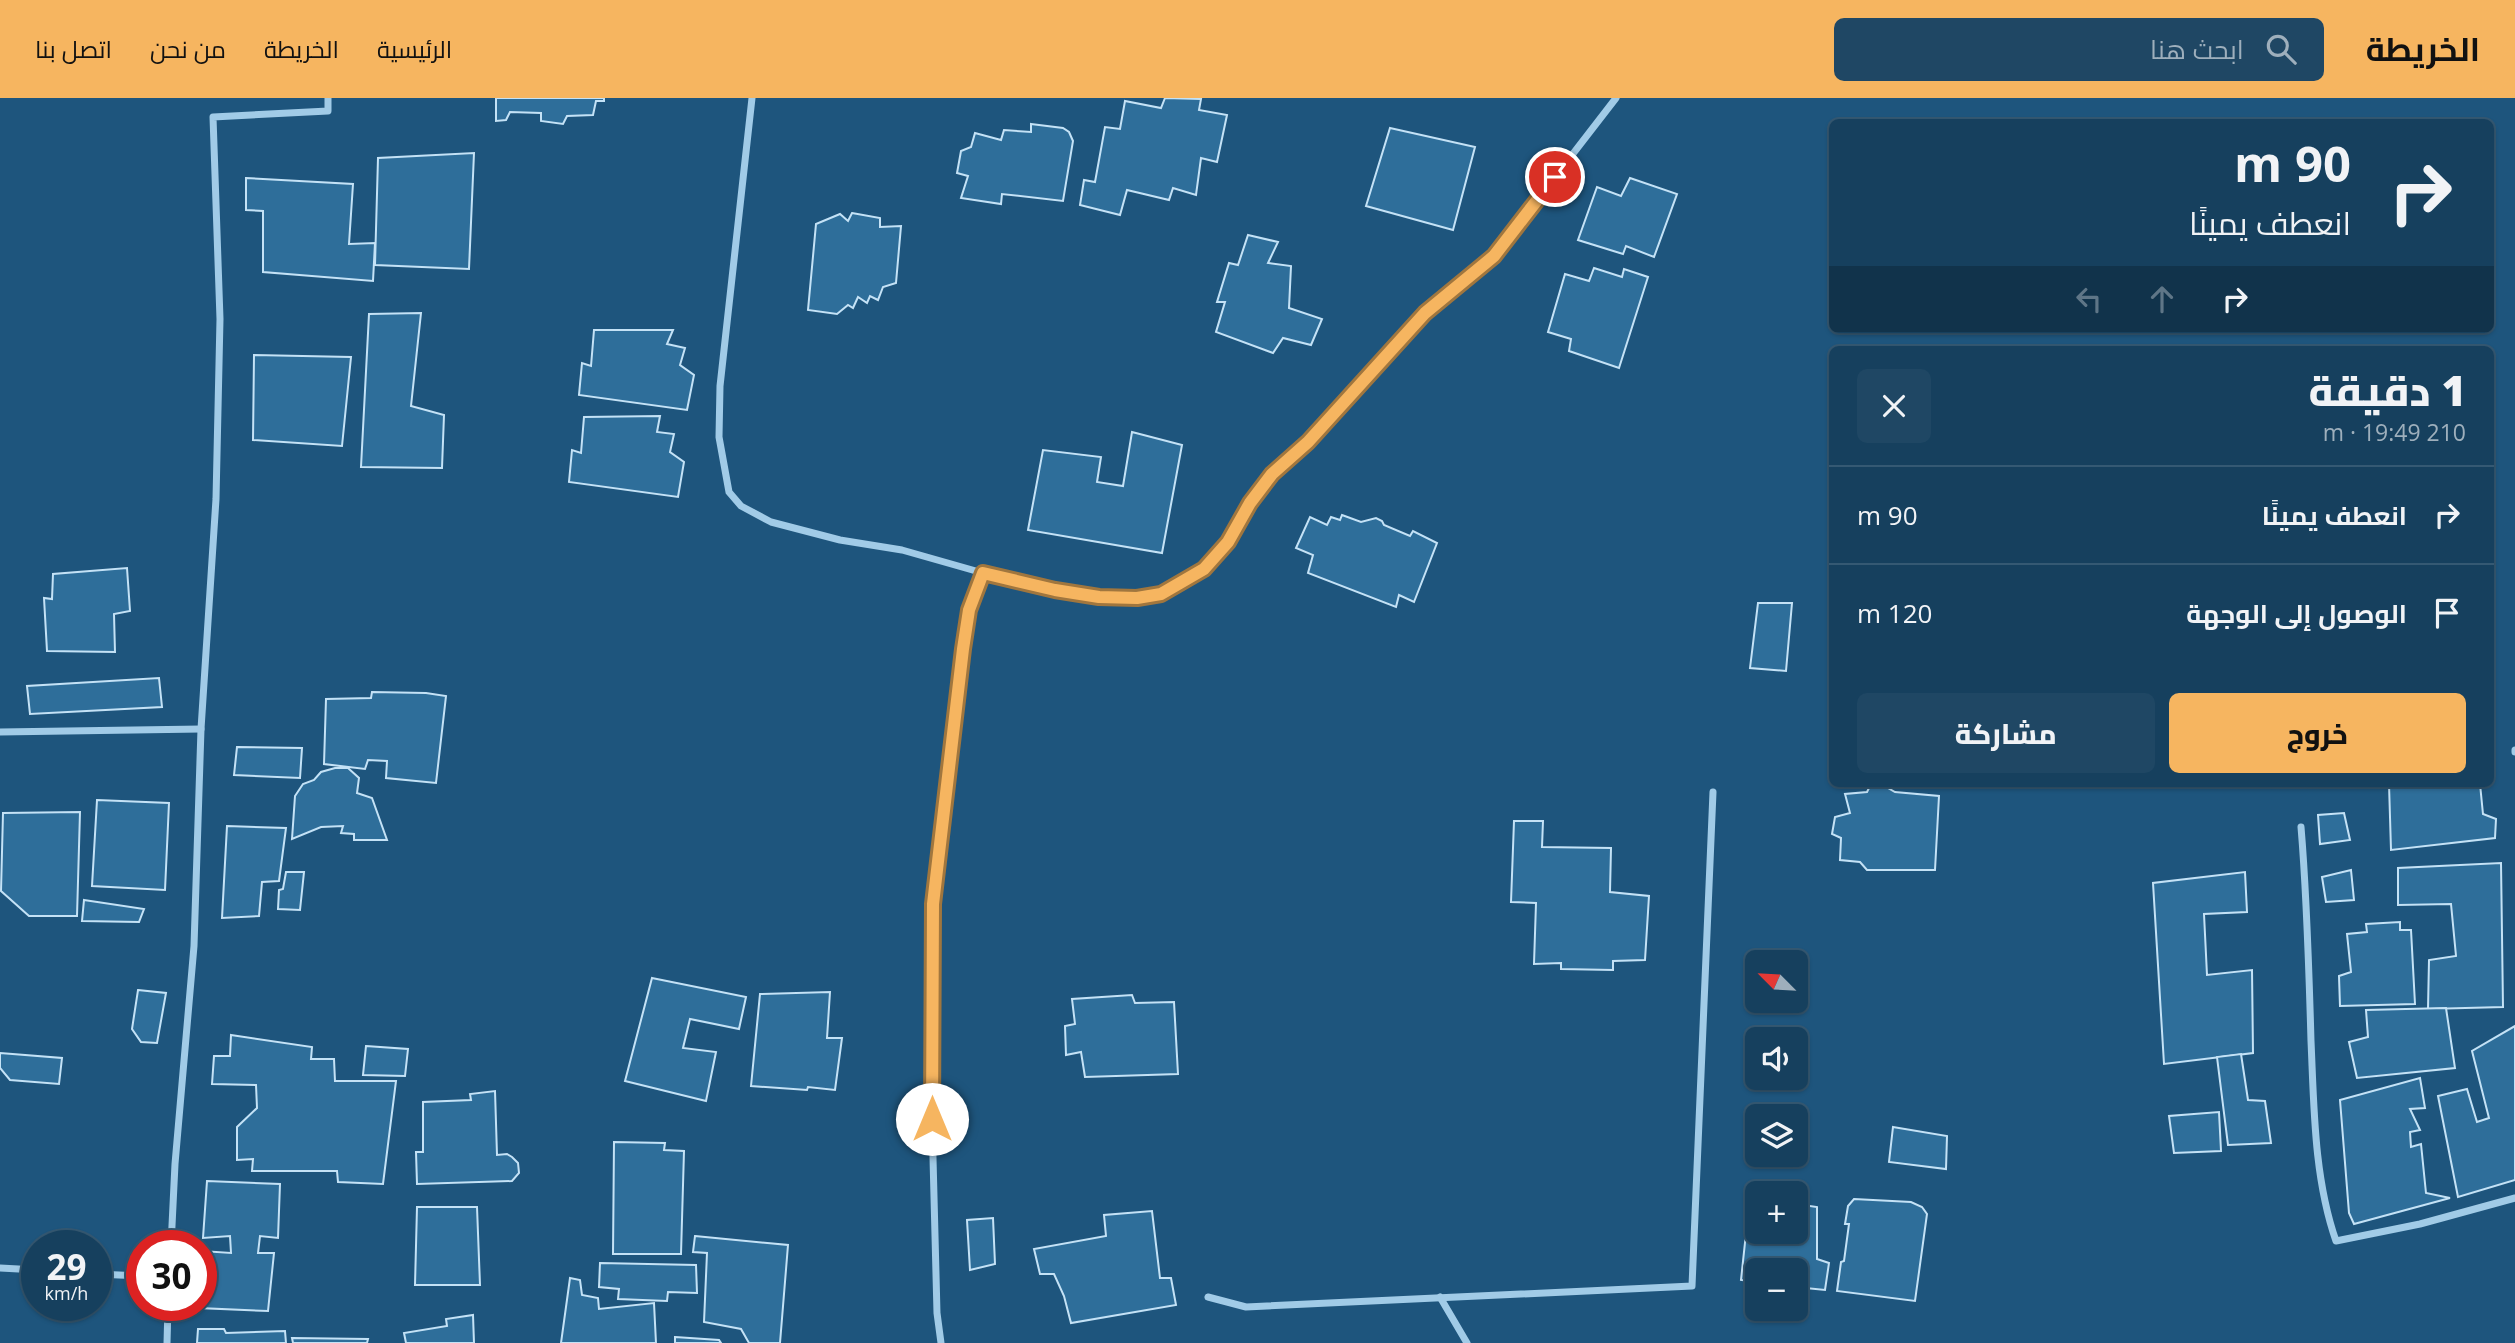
<!DOCTYPE html>
<html lang="ar">
<meta charset="utf-8">
<style>
body{margin:0;font-family:"Open Sans",Cairo,sans-serif;background:#1f4764;color:#f1f3f6;direction:rtl;height:100vh;display:flex;flex-direction:column;font-size:26px;white-space:nowrap}
*{box-sizing:border-box;margin:0}
p{font-size:23px;color:#9eafbc}
.icon{flex:none;width:38px;height:38px;fill:none;stroke:currentColor;stroke-width:2;stroke-linecap:round;stroke-linejoin:round}
.map{position:relative;flex:1;overflow:hidden;direction:ltr}
.sheet{position:absolute;left:1829px;top:248px;width:665px;height:441px;display:flex;flex-direction:column;background:#16405e;border-radius:10px;box-shadow:0 2px 5px #0004,0 0 0 2px #355973;direction:rtl}
.sheet>*{flex:none}
.guide{position:absolute;left:1829px;top:21px;width:665px;height:214px;border-radius:10px;box-shadow:0 2px 5px #0004,0 0 0 2px #355973;direction:rtl;background:#16405e;color:#f1f3f6;overflow:hidden}
.needle{width:46px;rotate:294deg}
.controls{position:absolute;left:1745px;top:852px;display:grid;gap:14px}
.controls a{display:grid;place-items:center;width:63px;height:63px;border-radius:10px;background:#16405e;box-shadow:0 2px 5px #0004,0 0 0 2px #355973;font-size:35px}
.speed{position:absolute;left:21px;top:1132px;display:flex;gap:14px;font-size:35px;font-weight:700;text-align:center}
.speed>*{display:grid;place-content:center;width:91px;height:91px;border-radius:50%;background:#16405e;box-shadow:0 2px 5px #0004,0 0 0 2px #355973;line-height:1}
.speed small{font-size:18px;font-weight:400}
.speed .limit{border:10px solid #d22;background:#fff;color:#111}
.pin{position:absolute;display:grid;place-items:center;width:60px;height:60px;color:#fff;margin:-30px;border:4px solid #fff;border-radius:50%;box-shadow:0 2px 7px #0007}
.me{position:absolute;width:77px;margin:-38px;rotate:0deg;stroke-linejoin:round;filter:drop-shadow(0 0 5px #0008)}
.turn{display:flex;align-items:center;gap:24px;height:147px;padding:0 28px;font-size:32px}
.turn .icon{width:91px;height:91px;stroke-width:2.5}
.turn b{display:block;font-size:49px;line-height:60px}
.lanes{display:flex;align-items:center;height:66px;padding:0 28px;background:#0003;justify-content:center;gap:35px;direction:ltr}
.lanes .off{opacity:.35}
.round{display:grid;place-items:center;flex:none;width:74px;height:74px;border-radius:10px;background:#1f4764}
.overview{display:flex;align-items:center;justify-content:space-between;height:119px;padding:0 28px}
h1{font-size:42px;font-weight:800;line-height:52px}
.action{display:flex;gap:14px;margin-top:auto;padding:14px 28px}
.action a{flex:1;height:80px;border-radius:10px;background:#f6b560;color:#111;font-size:28px;font-weight:800;line-height:80px;text-align:center}
.action a+a{background:#1f4764;color:#f1f3f6}
ul{padding:0;list-style:none}
li{display:flex;align-items:center;gap:21px;height:98px;padding:0 28px;border-top:2px solid #355973}
li div{flex:1}
li b{display:block;font-size:26px}
li em{font-style:normal}
header{display:flex;align-items:center;gap:42px;box-sizing:border-box;height:98px;padding:0 35px;background:#f6b560;color:#111}
header strong{font-size:33px}
nav{display:flex;gap:38px;margin-inline-start:auto;font-size:24px}
.search{width:490px;height:63px;background:#1f4764;display:flex;align-items:center;gap:18px;box-sizing:border-box;padding:0 24px;border-radius:10px;color:#9eafbc;font-size:26px}
.map>svg:first-child{display:block}
.building{fill:#2e6e9a;stroke:#c4e2f6;stroke-width:2}
.lines{fill:none;stroke-linecap:round;stroke-linejoin:round}
.street{stroke:#a1cbe7;stroke-width:7}
.route-casing{stroke:#a0763e;stroke-width:18}
.route{stroke:#f6b560;stroke-width:12}
</style>
<header>
<strong>الخريطة</strong>
<div class="search"><svg class="icon" aria-label="search" viewBox="0 0 24 24"><circle cx="10" cy="10" r="6"/><path d="M15 15l6 6"/></svg>ابحث هنا</div>
<nav><a>الرئيسية</a><a>الخريطة</a><a>من نحن</a><a>اتصل بنا</a></nav>
</header>
<div class="map">
<svg width="2515" height="1245" viewBox="0 0 2515 1245">
<rect width="100%" height="100%" fill="#1e557d"/>
<g class="building">
<path d="M 496,0 L 604,0 L 604,3 L 596,3 L 593,17 L 567,18 L 563,26 L 541,23 L 541,15 L 510,14 L 506,22 L 496,23 Z"/>
<path d="M 1165,0 L 1201,1 L 1199,12 L 1227,17 L 1217,64 L 1201,60 L 1196,97 L 1173,90 L 1169,102 L 1127,92 L 1120,117 L 1080,107 L 1084,82 L 1095,84 L 1105,29 L 1120,31 L 1125,3 L 1161,10 Z"/>
<path d="M 1031,26 L 1063,30 L 1069,34 L 1073,43 L 1063,103 L 1002,96 L 1001,106 L 961,100 L 968,78 L 957,75 L 961,53 L 971,49 L 975,35 L 1001,42 L 1004,32 L 1031,34 Z"/>
<path d="M 1390,30 L 1475,49 L 1453,132 L 1366,108 Z"/>
<path d="M 474,55 L 469,171 L 375,167 L 378,60 Z"/>
<path d="M 246,80 L 353,86 L 349,146 L 375,145 L 373,183 L 263,174 L 263,113 L 246,112 Z"/>
<path d="M 1630,80 L 1677,96 L 1654,159 L 1626,148 L 1623,156 L 1578,142 L 1597,89 L 1621,98 Z"/>
<path d="M 852,115 L 880,120 L 880,129 L 901,128 L 896,185 L 883,189 L 878,202 L 870,198 L 867,205 L 858,199 L 853,210 L 848,207 L 837,216 L 808,212 L 816,126 L 840,116 L 848,123 Z"/>
<path d="M 1248,137 L 1278,144 L 1268,165 L 1291,168 L 1289,210 L 1322,221 L 1311,247 L 1283,240 L 1273,255 L 1216,234 L 1225,204 L 1217,204 L 1229,165 L 1238,167 Z"/>
<path d="M 1594,170 L 1622,179 L 1624,171 L 1648,179 L 1619,270 L 1569,253 L 1571,241 L 1548,234 L 1565,176 L 1589,183 Z"/>
<path d="M 421,215 L 411,308 L 444,317 L 442,370 L 361,369 L 369,216 Z"/>
<path d="M 594,232 L 673,232 L 667,246 L 685,250 L 680,267 L 694,277 L 687,312 L 579,297 L 582,265 L 591,268 Z"/>
<path d="M 254,257 L 351,259 L 342,348 L 253,342 Z"/>
<path d="M 660,318 L 657,334 L 674,336 L 670,354 L 684,364 L 678,399 L 569,384 L 572,352 L 581,355 L 584,319 Z"/>
<path d="M 1132,334 L 1182,347 L 1162,455 L 1028,432 L 1043,352 L 1101,359 L 1097,384 L 1123,388 Z"/>
<path d="M 1342,417 L 1361,424 L 1376,420 L 1382,423 L 1384,427 L 1410,438 L 1413,433 L 1437,445 L 1414,504 L 1399,497 L 1396,509 L 1308,475 L 1313,457 L 1296,450 L 1310,419 L 1327,427 L 1331,419 L 1340,422 Z"/>
<path d="M 127,470 L 130,513 L 114,516 L 115,554 L 47,553 L 44,500 L 52,501 L 53,476 Z"/>
<path d="M 1758,505 L 1792,505 L 1786,573 L 1750,570 Z"/>
<path d="M 159,580 L 162,609 L 30,616 L 27,588 Z"/>
<path d="M 372,594 L 426,595 L 446,598 L 436,685 L 386,680 L 387,663 L 368,662 L 365,671 L 324,666 L 326,601 L 371,600 Z"/>
<path d="M 237,649 L 302,650 L 300,680 L 234,677 Z"/>
<path d="M 335,670 L 348,670 L 359,680 L 357,695 L 372,700 L 387,742 L 354,742 L 354,736 L 341,735 L 343,728 L 321,729 L 292,741 L 295,698 L 303,686 L 314,682 L 321,674 Z"/>
<path d="M 1871,686 L 1881,686 L 1895,694 L 1939,698 L 1935,772 L 1867,772 L 1860,764 L 1840,762 L 1841,740 L 1832,736 L 1835,719 L 1850,715 L 1845,696 L 1867,694 Z"/>
<path d="M 2389,686 L 2480,686 L 2483,716 L 2496,721 L 2495,740 L 2391,752 Z"/>
<path d="M 97,702 L 169,705 L 165,792 L 92,788 Z"/>
<path d="M 80,714 L 77,818 L 29,818 L 1,793 L 3,715 Z"/>
<path d="M 2344,715 L 2350,742 L 2320,746 L 2318,717 Z"/>
<path d="M 1514,723 L 1543,723 L 1542,749 L 1611,750 L 1610,794 L 1649,798 L 1645,862 L 1613,863 L 1613,872 L 1561,871 L 1561,865 L 1534,866 L 1536,805 L 1511,804 Z"/>
<path d="M 227,728 L 286,730 L 279,783 L 262,784 L 259,818 L 222,820 Z"/>
<path d="M 2501,765 L 2503,909 L 2428,911 L 2429,862 L 2456,858 L 2451,806 L 2398,807 L 2398,770 Z"/>
<path d="M 2351,772 L 2354,802 L 2326,804 L 2322,779 Z"/>
<path d="M 286,774 L 304,774 L 300,812 L 278,811 L 279,792 L 283,791 Z"/>
<path d="M 2245,774 L 2247,814 L 2204,816 L 2207,877 L 2252,872 L 2253,955 L 2164,966 L 2153,785 Z"/>
<path d="M 84,802 L 144,811 L 139,824 L 82,823 Z"/>
<path d="M 2400,824 L 2400,832 L 2411,832 L 2415,906 L 2340,908 L 2339,878 L 2351,874 L 2347,836 L 2367,834 L 2366,826 Z"/>
<path d="M 652,880 L 746,899 L 739,931 L 690,921 L 683,950 L 716,954 L 706,1003 L 625,983 Z"/>
<path d="M 138,892 L 166,895 L 157,945 L 141,944 L 132,931 Z"/>
<path d="M 830,894 L 827,940 L 842,940 L 835,992 L 808,989 L 807,992 L 751,988 L 760,896 Z"/>
<path d="M 1132,897 L 1135,905 L 1174,904 L 1178,976 L 1085,979 L 1081,954 L 1066,957 L 1065,928 L 1075,926 L 1072,901 Z"/>
<path d="M 2446,910 L 2455,970 L 2357,980 L 2349,944 L 2368,939 L 2366,912 Z"/>
<path d="M 2515,928 L 2515,1082 L 2458,1099 L 2438,998 L 2467,991 L 2477,1024 L 2489,1020 L 2472,953 Z"/>
<path d="M 231,937 L 312,949 L 311,961 L 334,961 L 335,983 L 396,983 L 383,1086 L 338,1084 L 337,1073 L 252,1073 L 253,1061 L 237,1062 L 237,1029 L 257,1010 L 256,987 L 212,986 L 214,958 L 230,958 Z"/>
<path d="M 366,948 L 408,951 L 405,978 L 363,977 Z"/>
<path d="M 0,955 L 62,960 L 59,986 L 10,982 L 0,970 Z"/>
<path d="M 2241,956 L 2248,1002 L 2265,1003 L 2271,1045 L 2228,1047 L 2217,959 Z"/>
<path d="M 2420,980 L 2425,1010 L 2410,1011 L 2420,1032 L 2410,1034 L 2411,1049 L 2421,1046 L 2426,1095 L 2450,1100 L 2354,1126 L 2349,1115 L 2340,1002 Z"/>
<path d="M 495,993 L 497,1057 L 507,1056 L 512,1059 L 518,1065 L 519,1075 L 512,1083 L 417,1086 L 416,1054 L 423,1054 L 423,1004 L 471,1002 L 470,996 Z"/>
<path d="M 2219,1014 L 2221,1053 L 2174,1055 L 2169,1018 Z"/>
<path d="M 1893,1029 L 1947,1038 L 1946,1071 L 1889,1064 Z"/>
<path d="M 614,1044 L 665,1045 L 664,1052 L 684,1053 L 681,1156 L 613,1156 Z"/>
<path d="M 207,1083 L 280,1086 L 278,1140 L 260,1138 L 258,1155 L 274,1155 L 268,1213 L 199,1210 L 201,1208 L 202,1153 L 231,1155 L 230,1138 L 203,1140 Z"/>
<path d="M 1759,1088 L 1771,1096 L 1757,1096 L 1757,1134 L 1796,1134 L 1796,1106 L 1817,1109 L 1817,1161 L 1829,1165 L 1825,1192 L 1796,1189 L 1796,1172 L 1757,1172 L 1757,1184 L 1741,1182 L 1750,1098 Z"/>
<path d="M 1854,1101 L 1911,1104 L 1922,1109 L 1927,1116 L 1915,1203 L 1837,1193 L 1841,1164 L 1844,1163 L 1849,1126 L 1845,1126 L 1848,1108 Z"/>
<path d="M 417,1109 L 477,1109 L 480,1187 L 415,1187 Z"/>
<path d="M 1152,1113 L 1160,1180 L 1171,1180 L 1176,1207 L 1071,1225 L 1064,1198 L 1054,1176 L 1040,1176 L 1034,1151 L 1106,1138 L 1104,1117 Z"/>
<path d="M 993,1120 L 995,1166 L 970,1172 L 967,1122 Z"/>
<path d="M 695,1138 L 788,1147 L 780,1245 L 749,1245 L 741,1231 L 704,1224 L 707,1155 L 693,1154 Z"/>
<path d="M 600,1165 L 696,1167 L 697,1195 L 668,1194 L 667,1203 L 618,1201 L 619,1191 L 599,1189 Z"/>
<path d="M 570,1180 L 580,1182 L 582,1197 L 598,1200 L 599,1211 L 654,1205 L 656,1245 L 561,1245 Z"/>
<path d="M 473,1217 L 474,1245 L 406,1245 L 404,1235 L 447,1228 L 446,1221 Z"/>
<path d="M 198,1231 L 224,1231 L 226,1235 L 285,1233 L 286,1245 L 197,1245 Z"/>
<path d="M 675,1239 L 719,1242 L 721,1245 L 675,1245 Z"/>
<path d="M 292,1240 L 368,1241 L 367,1245 L 293,1245 Z"/>
</g>
<g class="lines">
<g class="street">
<path d="M 752,0 L 720,288 L 719,339 L 729,394 L 741,408 L 771,424 L 840,442 L 902,452 L 983,475 L 969,512 L 963,551 L 933,805 L 932,1021 L 937,1215 L 941,1245"/>
<path d="M 983,475 L 1055,493 L 1099,499 L 1137,501 L 1161,496 L 1204,472 L 1228,445 L 1250,405 L 1272,376 L 1308,344 L 1425,215 L 1494,158 L 1616,0"/>
<path d="M 0,634 L 201,631"/>
<path d="M 2515,652 L 2515,654"/>
<path d="M 2301,729 C 2307,800 2309,871 2311,943 C 2314,1009 2314,1080 2336,1143 L 2420,1126 L 2515,1100"/>
<path d="M 171,1148 L 175,1066 L 194,848 L 201,631 L 216,401 L 220,221 L 213,19 L 328,13 L 328,0"/>
<path d="M 0,1170 L 37,1172"/>
<path d="M 96,1176 L 142,1178"/>
<path d="M 1208,1199 L 1246,1209 L 1692,1188 L 1713,694"/>
<path d="M 1440,1199 L 1467,1245"/>
<path d="M 167,1245 L 168,1208"/>
</g>
</g>
<g class="lines">
<g class="route-casing">
<path id="route" d="M 932,1021 L 933,806 L 963,551 L 969,512 L 983,475 L 1055,492 L 1099,499 L 1137,500 L 1161,496 L 1204,471 L 1228,444 L 1250,405 L 1272,376 L 1308,344 L 1425,215 L 1494,158 L 1555,79"/>
</g>
<use href="#route" class="route"/>
</g>
</svg>
<div class="controls">
<a><svg class="needle" viewBox="-14 -14 28 28"><path d="M0-13l5 13h-10z" fill="#e53935"/><path d="M0 13l5-13h-10z" fill="#9eafbc"/></svg></a>
<a><svg class="icon" aria-label="sound" viewBox="0 0 24 24"><path d="M4 9h4l5-4v14l-5-4H4zM17 9q2 3 0 6"/></svg></a>
<a><svg class="icon" aria-label="layers" viewBox="0 0 24 24"><path d="M12 4l9 5-9 5-9-5zM3 14l9 5 9-5"/></svg></a>
<a>+</a>
<a>−</a>
</div>
<div class="speed"><div>29<small>km/h</small></div><div class="limit">30</div></div>
<div class="pin" style="left:1555px;top:79px;background:#d93025"><svg class="icon" aria-label="arrive" viewBox="0 0 24 24"><path d="M6 21V4h12l-3 4 3 4H6"/></svg></div>
<svg class="me" style="left:932px;top:1021px" viewBox="-20 -20 40 40"><circle r="19" fill="#fff"/><path d="M0-13L10 11 0 6-10 11z" fill="#f6b560"/></svg>
<div class="guide">
<div class="turn"><svg class="icon" aria-label="right" viewBox="0 0 24 24"><path d="M7 20v-9h11M14 6l5 5-5 5"/></svg><div><b>90 m</b>انعطف يمينًا</div></div>
<div class="lanes"><svg class="icon off" aria-label="left" viewBox="0 0 24 24"><path d="M17 20v-9H6M10 6l-5 5 5 5"/></svg><svg class="icon off" aria-label="ahead" viewBox="0 0 24 24"><path d="M12 20V5M6 11l6-6 6 6"/></svg><svg class="icon" aria-label="right" viewBox="0 0 24 24"><path d="M7 20v-9h11M14 6l5 5-5 5"/></svg></div>
</div>
<section class="sheet">
<div class="overview"><div><h1>1 دقيقة</h1><p>210 m · 19:49</p></div><a class="round"><svg class="icon" aria-label="close" viewBox="0 0 24 24"><path d="M6 6l12 12M18 6L6 18"/></svg></a></div>
<ul>
<li><svg class="icon" aria-label="right" viewBox="0 0 24 24"><path d="M7 20v-9h11M14 6l5 5-5 5"/></svg><div><b>انعطف يمينًا</b></div><em>90 m</em></li>
<li><svg class="icon" aria-label="arrive" viewBox="0 0 24 24"><path d="M6 21V4h12l-3 4 3 4H6"/></svg><div><b>الوصول إلى الوجهة</b></div><em>120 m</em></li>
</ul>
<div class="action"><a>خروج</a><a>مشاركة</a></div>
</section>
</div>
